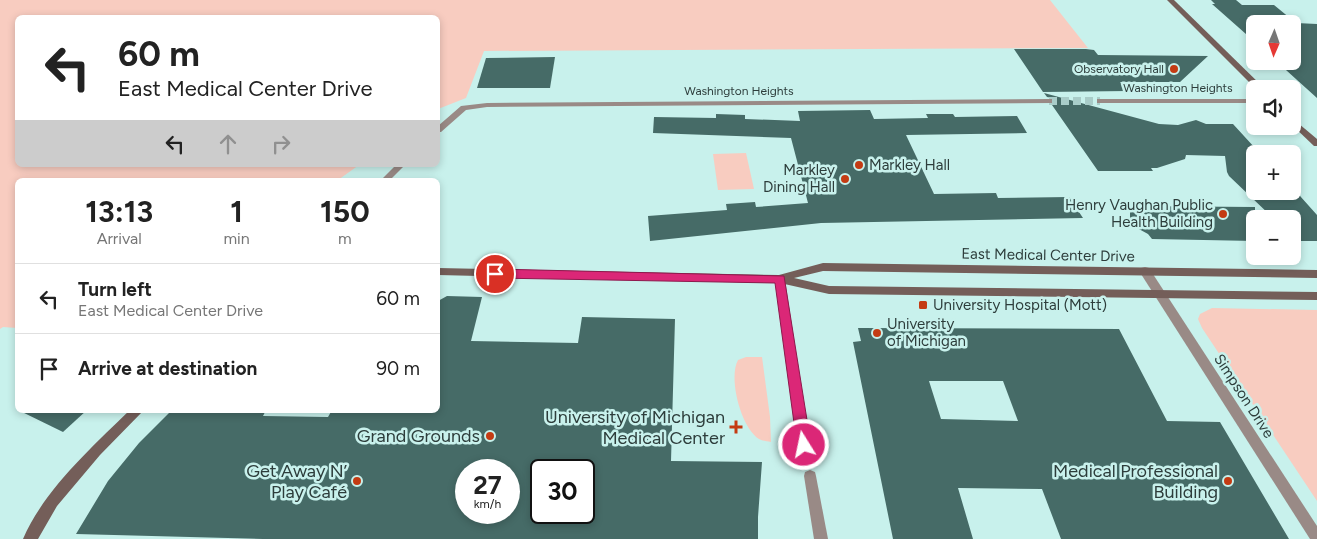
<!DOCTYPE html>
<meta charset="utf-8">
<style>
body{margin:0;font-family:Figtree,sans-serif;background:#f2f2f2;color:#222;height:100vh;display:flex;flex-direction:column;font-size:19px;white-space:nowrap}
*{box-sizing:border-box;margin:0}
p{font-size:16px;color:#767676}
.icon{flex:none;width:28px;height:28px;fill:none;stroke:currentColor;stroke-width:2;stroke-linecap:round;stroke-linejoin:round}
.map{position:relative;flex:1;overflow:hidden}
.details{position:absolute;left:15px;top:178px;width:425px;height:235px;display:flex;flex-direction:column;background:#fff;border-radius:8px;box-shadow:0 2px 8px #0003}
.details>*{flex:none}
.top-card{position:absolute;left:15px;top:15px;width:425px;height:152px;border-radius:8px;box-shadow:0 2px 8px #0003;background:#fff;color:#222;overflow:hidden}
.needle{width:32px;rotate:182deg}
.tools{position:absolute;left:1246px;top:15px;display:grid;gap:10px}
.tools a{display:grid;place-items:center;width:55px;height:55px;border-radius:8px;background:#fff;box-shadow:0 2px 8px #0003;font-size:25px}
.speed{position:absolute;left:455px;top:459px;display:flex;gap:10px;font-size:25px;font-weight:700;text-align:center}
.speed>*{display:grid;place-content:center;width:65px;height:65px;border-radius:50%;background:#fff;box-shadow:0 2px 8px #0003;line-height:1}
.speed small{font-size:12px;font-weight:400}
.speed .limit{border:2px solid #111;border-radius:8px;background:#fff;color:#111}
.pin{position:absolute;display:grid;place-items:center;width:42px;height:42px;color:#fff;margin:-21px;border:2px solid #fff;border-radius:50%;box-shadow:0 1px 5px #0007}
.me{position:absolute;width:55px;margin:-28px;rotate:350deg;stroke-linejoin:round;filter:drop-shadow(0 0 4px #0008)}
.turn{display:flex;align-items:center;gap:18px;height:105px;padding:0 20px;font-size:22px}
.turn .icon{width:65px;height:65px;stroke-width:2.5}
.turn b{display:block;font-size:35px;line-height:42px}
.lanes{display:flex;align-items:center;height:48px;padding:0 20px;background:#0003;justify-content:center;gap:25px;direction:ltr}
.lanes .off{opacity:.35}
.eta{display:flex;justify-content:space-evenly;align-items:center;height:85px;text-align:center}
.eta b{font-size:30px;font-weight:700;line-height:35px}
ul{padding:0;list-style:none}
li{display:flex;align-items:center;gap:15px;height:70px;padding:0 20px;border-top:1px solid #e0e0e0}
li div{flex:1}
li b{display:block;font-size:19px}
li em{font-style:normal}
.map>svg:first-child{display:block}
.green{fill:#f8ccc0}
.building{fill:#466b67;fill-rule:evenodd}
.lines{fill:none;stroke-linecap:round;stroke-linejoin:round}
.street-tunnel{stroke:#a9cdc9;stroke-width:8;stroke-dasharray:8 4;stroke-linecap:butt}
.street{fill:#998a86;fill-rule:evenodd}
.secondary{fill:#745e59;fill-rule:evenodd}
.route{fill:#db2777;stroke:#8e194d}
.poi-dot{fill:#c43b13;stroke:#c8f1ec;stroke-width:2}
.labels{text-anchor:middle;stroke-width:5;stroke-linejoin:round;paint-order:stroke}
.far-poi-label{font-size:12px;fill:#2d3d3b;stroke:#c8f1ec;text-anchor:end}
.far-street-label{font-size:12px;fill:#2d3d3b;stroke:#c8f1ec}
.poi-label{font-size:15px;fill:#2d3d3b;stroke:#c8f1ec;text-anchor:start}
.street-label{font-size:15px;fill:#2d3d3b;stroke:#c8f1ec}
.near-poi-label{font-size:18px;fill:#2d3d3b;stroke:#c8f1ec;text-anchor:end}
</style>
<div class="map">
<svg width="1317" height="539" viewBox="0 0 1317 539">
<rect width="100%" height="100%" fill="#c8f1ec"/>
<g class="green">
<path d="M 0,0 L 1050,0 L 1088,48 L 484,51 L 466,98 L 438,109 L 438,18 L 18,18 L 18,165 L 359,165 L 338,180 L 18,180 L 17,328 L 3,327 L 0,329 Z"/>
<path d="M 746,153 L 754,189 L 718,190 L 713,154 Z"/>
<path d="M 1212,308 L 1317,310 L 1317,501 L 1202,328 L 1198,319 L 1200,314 Z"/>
<path d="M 746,357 L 762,357 L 770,417 L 771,442 C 767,441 762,441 759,439 C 741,428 728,378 738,360 Z"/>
</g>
<g class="building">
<path d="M 1211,0 L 1236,0 L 1242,5 L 1274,5 L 1296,23 L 1317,24 L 1317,98 L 1276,61 L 1292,61 L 1292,24 L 1255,24 L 1255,42 L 1212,4 L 1215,4 Z"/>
<path d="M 1014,49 L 1086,49 L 1094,50 L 1098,55 L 1208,56 L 1180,82 L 1120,82 L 1128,91 L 1043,92 Z"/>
<path d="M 555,57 L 550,88 L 477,88 L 486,58 Z"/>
<path d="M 1044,93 L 1159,124 L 1178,125 L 1196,120 L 1206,124 L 1233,124 L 1255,148 L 1255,191 L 1292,191 L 1292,187 L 1317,215 L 1317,241 L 1292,241 L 1292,219 L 1274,219 L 1229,176 L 1227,172 L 1225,156 L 1186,155 L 1185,159 L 1157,168 L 1151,168 L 1153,171 L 1098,171 L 1052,105 L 1054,103 L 1053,98 L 1047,97 Z"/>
<path d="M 870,110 L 874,119 L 928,118 L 926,114 L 953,114 L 955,117 L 1017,116 L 1027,133 L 906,135 L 934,194 L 996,193 L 998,198 L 1069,197 L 1083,218 L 821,223 L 650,241 L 648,216 L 727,210 L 726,204 L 755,202 L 756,207 L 808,203 L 791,138 L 653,133 L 654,117 L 716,118 L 716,114 L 745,115 L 745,119 L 800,121 L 798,111 Z"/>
<path d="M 1130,206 L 1255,207 L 1255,241 L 1152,239 L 1148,234 L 1137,228 L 1130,217 Z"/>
<path d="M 447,296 L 482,297 L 471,341 L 578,343 L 582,317 L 675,319 L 671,461 L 762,462 L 758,517 L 758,539 L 263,539 L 76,534 L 108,481 L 139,443 L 172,410 L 266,410 L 263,416 L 328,417 L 332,410 L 438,410 L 438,301 ZM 466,470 L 509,470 L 509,512 L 466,512 ZM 541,470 L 584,470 L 584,512 L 541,512 Z"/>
<path d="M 858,328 L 1119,329 L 1167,421 L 1220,422 L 1289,539 L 1061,539 L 1042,489 L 958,488 L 973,539 L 893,539 L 853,342 L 861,341 ZM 929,381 L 1003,381 L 1018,421 L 941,419 Z"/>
<path d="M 18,410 L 87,410 L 63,432 Z"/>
</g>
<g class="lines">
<path class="street-tunnel" d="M 1049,101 L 1100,101"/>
<g class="street">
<path d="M 1049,99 L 1052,99 L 1052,103 L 487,107 L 466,110 L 441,132 L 438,132 L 438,126 L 461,106 L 487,103 Z"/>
<rect x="1097" y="99" width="158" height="4"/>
<path d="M 396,165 L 405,165 L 390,180 L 381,180 Z"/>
<path d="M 1145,267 L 1149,268 L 1317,526 L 1317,539 L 1310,539 L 1141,274 L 1140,271 L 1141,268 Z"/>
<path d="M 780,275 L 785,279 L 807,428 L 814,462 L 812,466 L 808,468 L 804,466 L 802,462 L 795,428 L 775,279 Z"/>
<path d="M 810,470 L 815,472 L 816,476 L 828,539 L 814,539 L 804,476 L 805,472 Z"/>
</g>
<g class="secondary">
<path d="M 1167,0 L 1174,0 L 1265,89 L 1256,89 Z"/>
<path d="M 1292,118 L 1317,139 L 1317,146 L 1314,146 L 1292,125 Z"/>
<path d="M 823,263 L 1317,270 L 1317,278 L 823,271 L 794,278 L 829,286 L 1317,292 L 1317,300 L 829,294 L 780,283 L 438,275 L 438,268 L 779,275 Z"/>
<path d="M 130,410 L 144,410 L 100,455 L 57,506 L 38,539 L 23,539 C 44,490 92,447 130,410 Z"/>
</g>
</g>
<path class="route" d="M 495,269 L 784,276 L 811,445 L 809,449 L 804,451 L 799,449 L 797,445 L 775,283 L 495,278 L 490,274 Z"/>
<g class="poi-dot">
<circle cx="1174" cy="69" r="5"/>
<circle cx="859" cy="165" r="5"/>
<circle cx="845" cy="179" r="5"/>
<circle cx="1223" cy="214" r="5"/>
<rect x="918" y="300" width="10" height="10" rx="2.5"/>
<circle cx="877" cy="333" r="5"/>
<path d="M733.5 419.5h5v5h5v5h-5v5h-5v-5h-5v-5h5z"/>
<circle cx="490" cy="436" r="5"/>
<circle cx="357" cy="481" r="5"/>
<circle cx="1228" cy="481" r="5"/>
</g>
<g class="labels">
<g class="far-poi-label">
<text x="1164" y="73">Observatory Hall</text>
</g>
<g class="far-street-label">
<text x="1178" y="92">Washington Heights</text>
<text x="739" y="95">Washington Heights</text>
</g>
<g class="poi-label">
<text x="869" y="170">Markley Hall</text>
<text x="835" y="175" text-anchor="end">Markley<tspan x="835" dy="17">Dining Hall</tspan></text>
<text x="1213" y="210" text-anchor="end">Henry Vaughan Public<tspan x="1213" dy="17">Health Building</tspan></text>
<text x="933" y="310">University Hospital (Mott)</text>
<text x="887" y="329">University<tspan x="887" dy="17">of Michigan</tspan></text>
</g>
<g class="street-label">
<text transform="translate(1048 255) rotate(1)" y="5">East Medical Center Drive</text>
<text transform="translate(1244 396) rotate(57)" y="5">Simpson Drive</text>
</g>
<g class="near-poi-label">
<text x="725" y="423">University of Michigan<tspan x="725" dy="21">Medical Center</tspan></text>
<text x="480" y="442">Grand Grounds</text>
<text x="347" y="477">Get Away N’<tspan x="347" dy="21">Play Café</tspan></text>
<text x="1218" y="477">Medical Professional<tspan x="1218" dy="21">Building</tspan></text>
</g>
</g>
</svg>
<div class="tools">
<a><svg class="needle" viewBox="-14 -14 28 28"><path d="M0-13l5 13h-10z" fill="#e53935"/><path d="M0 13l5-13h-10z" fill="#767676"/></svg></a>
<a><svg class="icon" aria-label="sound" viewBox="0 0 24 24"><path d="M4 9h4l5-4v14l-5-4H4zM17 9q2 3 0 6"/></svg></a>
<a>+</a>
<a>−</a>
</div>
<div class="speed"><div>27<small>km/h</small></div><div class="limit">30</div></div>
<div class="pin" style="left:495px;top:274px;background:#d93025"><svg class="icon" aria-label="arrive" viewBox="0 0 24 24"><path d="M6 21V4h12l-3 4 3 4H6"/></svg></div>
<svg class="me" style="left:804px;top:445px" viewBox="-20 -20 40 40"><circle r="17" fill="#db2777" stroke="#fff" stroke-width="3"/><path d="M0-11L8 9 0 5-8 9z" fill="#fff"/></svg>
<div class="top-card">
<div class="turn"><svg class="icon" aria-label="left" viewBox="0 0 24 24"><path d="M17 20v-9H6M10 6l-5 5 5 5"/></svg><div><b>60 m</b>East Medical Center Drive</div></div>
<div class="lanes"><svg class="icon" aria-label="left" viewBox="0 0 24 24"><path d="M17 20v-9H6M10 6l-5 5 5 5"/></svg><svg class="icon off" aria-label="ahead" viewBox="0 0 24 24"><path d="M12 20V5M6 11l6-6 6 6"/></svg><svg class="icon off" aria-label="right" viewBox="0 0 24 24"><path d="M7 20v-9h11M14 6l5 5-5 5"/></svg></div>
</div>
<section class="details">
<div class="eta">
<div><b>13:13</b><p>Arrival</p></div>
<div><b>1</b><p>min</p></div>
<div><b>150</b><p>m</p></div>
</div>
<ul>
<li><svg class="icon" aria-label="left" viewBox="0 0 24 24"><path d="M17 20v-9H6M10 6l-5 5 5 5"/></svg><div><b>Turn left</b><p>East Medical Center Drive</p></div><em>60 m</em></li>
<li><svg class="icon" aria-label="arrive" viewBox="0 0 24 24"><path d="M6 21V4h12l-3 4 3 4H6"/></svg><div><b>Arrive at destination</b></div><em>90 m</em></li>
</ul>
</section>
</div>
